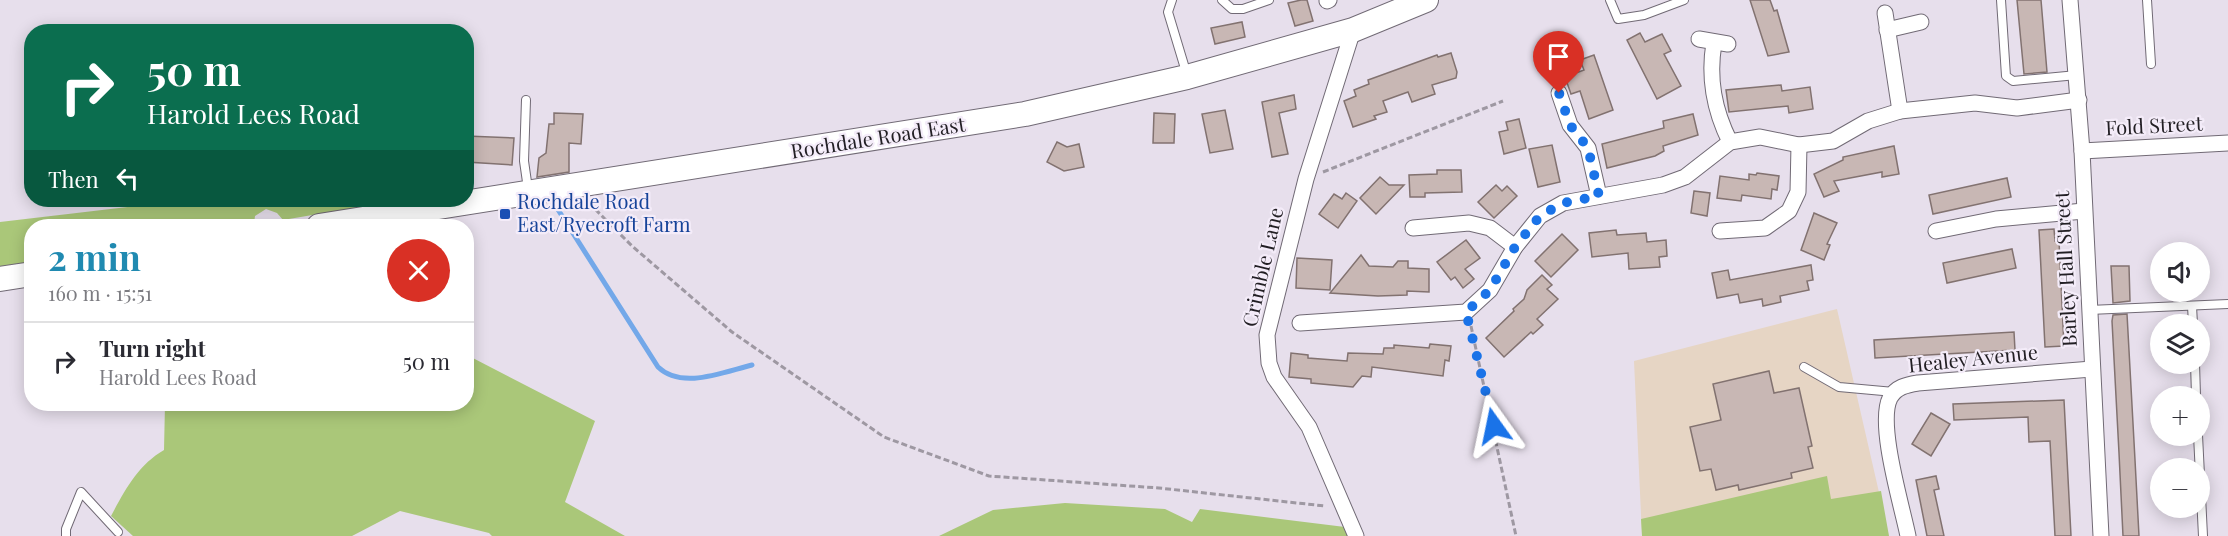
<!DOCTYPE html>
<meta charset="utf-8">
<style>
body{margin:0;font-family:"Playfair Display",serif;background:#f2f2f3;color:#2b2b33;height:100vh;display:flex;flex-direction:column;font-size:22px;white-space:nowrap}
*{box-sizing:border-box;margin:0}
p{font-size:20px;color:#7c7c81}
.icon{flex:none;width:33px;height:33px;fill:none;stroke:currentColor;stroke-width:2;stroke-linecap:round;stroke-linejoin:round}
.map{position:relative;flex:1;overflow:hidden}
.details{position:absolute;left:24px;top:219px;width:450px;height:192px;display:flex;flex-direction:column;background:#fff;border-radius:24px;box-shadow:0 3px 15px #0003}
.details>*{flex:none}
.guide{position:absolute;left:24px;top:24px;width:450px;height:183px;border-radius:24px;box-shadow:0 3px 15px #0003;background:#0b6e4f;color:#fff;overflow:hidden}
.tools{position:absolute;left:2150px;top:242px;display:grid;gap:12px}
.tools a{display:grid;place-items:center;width:60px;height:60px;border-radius:50%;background:#fff;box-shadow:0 3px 15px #0003;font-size:30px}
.pin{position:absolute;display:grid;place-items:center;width:51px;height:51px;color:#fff;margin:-62px -26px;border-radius:50% 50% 50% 0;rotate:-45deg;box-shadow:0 0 6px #0007}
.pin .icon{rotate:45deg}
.me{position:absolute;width:66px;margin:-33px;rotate:348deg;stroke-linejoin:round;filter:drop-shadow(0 0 4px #0008)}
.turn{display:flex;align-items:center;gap:21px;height:126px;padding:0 24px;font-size:27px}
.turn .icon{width:78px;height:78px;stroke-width:2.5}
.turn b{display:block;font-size:42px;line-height:51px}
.then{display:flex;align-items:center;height:57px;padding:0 24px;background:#0003;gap:12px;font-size:22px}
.round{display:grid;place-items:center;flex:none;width:63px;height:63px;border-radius:32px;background:#f2f2f3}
.head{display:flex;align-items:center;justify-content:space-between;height:102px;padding:0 24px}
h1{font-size:36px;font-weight:700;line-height:45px;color:#208ab1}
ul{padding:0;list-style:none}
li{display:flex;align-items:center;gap:18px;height:78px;padding:0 24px;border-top:2px solid #e1e1e2}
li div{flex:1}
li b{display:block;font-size:22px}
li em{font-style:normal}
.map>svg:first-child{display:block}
.education{fill:#e6d5c4}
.green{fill:#aac779}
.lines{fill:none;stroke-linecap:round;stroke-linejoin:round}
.stream{stroke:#73a8e9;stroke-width:5}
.building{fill:#c8b7b4;stroke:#827270;stroke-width:1.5}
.service-casing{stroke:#716a75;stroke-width:10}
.minor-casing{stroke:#716a75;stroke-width:17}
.trunk-casing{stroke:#716a75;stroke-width:26}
.path{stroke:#9e98a2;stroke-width:3;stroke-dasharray:6 3;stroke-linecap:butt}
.service{stroke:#fff;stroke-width:8}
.minor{stroke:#fff;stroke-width:15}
.trunk{stroke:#fff;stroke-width:24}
.route{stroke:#1a73e8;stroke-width:10;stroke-dasharray:0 18}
.transit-dot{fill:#1a4fb4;stroke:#f4ecf9;stroke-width:2}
.labels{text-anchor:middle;stroke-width:4.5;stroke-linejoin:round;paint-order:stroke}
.street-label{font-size:20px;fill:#221f24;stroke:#f4ecf9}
.transit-label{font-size:20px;fill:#164399;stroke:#f4ecf9;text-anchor:start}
</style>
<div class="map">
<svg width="2228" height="536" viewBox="0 0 2228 536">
<rect width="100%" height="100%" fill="#e7dfec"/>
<path class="education" d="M 1837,309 L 1889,536 L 1642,536 L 1634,361 Z"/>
<g class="green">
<path d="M 187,200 L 377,200 L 377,204 L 283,220 L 277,213 L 266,209 L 255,216 L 254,224 L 238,226 L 32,226 L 31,262 L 0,268 L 0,222 Z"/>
<path d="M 467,355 L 595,421 L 565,502 L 625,536 L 492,536 L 489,533 L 400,511 L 352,536 L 133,536 L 111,516 C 125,490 138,465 164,450 L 165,404 L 466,404 Z"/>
<path d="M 1827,476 L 1831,499 L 1881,491 L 1889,536 L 1642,536 L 1641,519 Z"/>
<path d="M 1065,503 L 1165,509 L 1192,522 L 1200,509 L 1345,527 L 1348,536 L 939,536 L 993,510 Z"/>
</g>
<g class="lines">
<path class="stream" d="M 557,208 L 658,367 C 682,390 723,372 752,365"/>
</g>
<g class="building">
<path d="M 1301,0 L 1307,0 L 1313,21 L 1295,26 L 1288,3 Z"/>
<path d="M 1750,0 L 1770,0 L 1774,11 L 1777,10 L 1789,52 L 1768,56 Z"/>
<path d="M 2017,0 L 2041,0 L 2047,72 L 2024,74 Z"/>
<path d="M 1242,22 L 1245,37 L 1215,44 L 1211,28 Z"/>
<path d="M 1640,33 L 1645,42 L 1662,34 L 1671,51 L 1664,54 L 1681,86 L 1657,99 L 1627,40 Z"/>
<path d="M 1451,53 L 1457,72 L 1456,78 L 1432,85 L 1435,94 L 1412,102 L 1408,92 L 1383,101 L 1387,112 L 1374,116 L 1376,119 L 1353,127 L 1344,101 L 1356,96 L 1354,90 L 1369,84 L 1368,80 L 1437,55 L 1438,57 Z"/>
<path d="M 1594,55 L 1613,110 L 1589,119 L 1580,91 L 1571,94 L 1565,77 L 1584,70 L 1580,60 Z"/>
<path d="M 1781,85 L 1782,91 L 1810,87 L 1813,109 L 1789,113 L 1788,106 L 1729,112 L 1726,90 Z"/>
<path d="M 1294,95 L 1296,109 L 1279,113 L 1288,154 L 1272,157 L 1262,102 Z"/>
<path d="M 1225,110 L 1233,149 L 1210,153 L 1202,114 Z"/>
<path d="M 554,113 L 583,114 L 581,144 L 569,143 L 569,172 L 537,177 L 539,158 L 546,153 L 549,124 L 554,124 Z"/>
<path d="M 1154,113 L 1175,114 L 1174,143 L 1153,143 Z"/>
<path d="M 1693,114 L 1698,135 L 1663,146 L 1664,151 L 1655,156 L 1607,168 L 1602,144 L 1664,128 L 1663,121 Z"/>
<path d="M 1519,119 L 1526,148 L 1504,154 L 1499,132 L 1508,130 L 1506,122 Z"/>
<path d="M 466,136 L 514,138 L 512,165 L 466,162 Z"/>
<path d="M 1057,142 L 1067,147 L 1079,144 L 1084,167 L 1064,171 L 1047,162 Z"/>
<path d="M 1552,145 L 1560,182 L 1538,187 L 1529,149 Z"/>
<path d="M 1894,146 L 1899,174 L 1882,177 L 1882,172 L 1834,181 L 1839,191 L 1824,197 L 1814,174 L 1843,160 L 1843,157 Z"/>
<path d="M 1437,170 L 1461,170 L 1462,192 L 1425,193 L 1425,197 L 1410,197 L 1409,175 L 1437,174 Z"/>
<path d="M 1757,173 L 1779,176 L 1777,190 L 1772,189 L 1771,199 L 1742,195 L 1741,201 L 1717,198 L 1720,176 L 1749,180 L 1749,174 L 1756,175 Z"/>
<path d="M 1380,177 L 1389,185 L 1404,185 L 1376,214 L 1360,198 Z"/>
<path d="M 2007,178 L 2011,197 L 1933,214 L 1929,195 Z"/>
<path d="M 1496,185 L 1502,191 L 1507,186 L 1517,196 L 1494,218 L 1478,202 Z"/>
<path d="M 1694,191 L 1710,193 L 1707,216 L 1691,213 Z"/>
<path d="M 1346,193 L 1357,201 L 1338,228 L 1319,214 L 1334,194 L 1342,199 Z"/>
<path d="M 1814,213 L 1837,223 L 1827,244 L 1830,245 L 1824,260 L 1801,250 Z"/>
<path d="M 2054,229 L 2055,241 L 2059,241 L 2064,346 L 2045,347 L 2039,230 Z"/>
<path d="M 1616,230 L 1617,235 L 1646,233 L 1647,242 L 1666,240 L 1667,256 L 1659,257 L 1660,267 L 1629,269 L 1628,253 L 1592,257 L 1589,233 Z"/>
<path d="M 1562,234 L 1578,250 L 1551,277 L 1535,261 Z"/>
<path d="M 1466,240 L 1480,258 L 1465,269 L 1474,279 L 1463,288 L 1455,277 L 1451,280 L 1437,262 Z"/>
<path d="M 2012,249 L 2016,268 L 1947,283 L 1943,263 Z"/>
<path d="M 1361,255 L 1369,266 L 1393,267 L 1398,261 L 1408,261 L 1408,268 L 1429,269 L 1429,292 L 1407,291 L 1407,295 L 1378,296 L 1330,293 Z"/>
<path d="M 1297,258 L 1332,260 L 1330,290 L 1296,288 Z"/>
<path d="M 1811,265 L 1813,280 L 1807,281 L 1809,290 L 1780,296 L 1781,302 L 1763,306 L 1762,299 L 1740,303 L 1738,294 L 1717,298 L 1712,273 L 1728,270 L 1730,280 Z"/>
<path d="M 2111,266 L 2129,266 L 2130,301 L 2113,303 Z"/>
<path d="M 1542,275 L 1552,285 L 1547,289 L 1558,299 L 1537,319 L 1543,325 L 1533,334 L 1531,332 L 1504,357 L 1486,338 L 1514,311 L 1513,309 L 1524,299 L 1527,290 Z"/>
<path d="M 2127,314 L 2135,460 L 2139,536 L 2123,536 L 2119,453 L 2112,321 L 2113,315 Z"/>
<path d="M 2014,332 L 2015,350 L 1875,358 L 1874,340 Z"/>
<path d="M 1430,344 L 1451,346 L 1449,361 L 1445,360 L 1443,376 L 1372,367 L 1371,377 L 1362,376 L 1353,387 L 1311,383 L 1311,379 L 1289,377 L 1291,353 L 1308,355 L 1308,358 L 1347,361 L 1348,353 L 1383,354 L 1384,348 L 1394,348 L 1394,345 L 1429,348 Z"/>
<path d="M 1769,371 L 1774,393 L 1799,388 L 1812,446 L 1808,447 L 1813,468 L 1791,473 L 1792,478 L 1739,490 L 1738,485 L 1716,490 L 1711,469 L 1700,471 L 1690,427 L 1721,420 L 1713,384 Z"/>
<path d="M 2064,400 L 2071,536 L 2055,536 L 2050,441 L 2029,442 L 2028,417 L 1954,420 L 1953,404 Z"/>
<path d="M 1931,413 L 1950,424 L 1931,456 L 1912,444 Z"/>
<path d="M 1936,476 L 1939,489 L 1934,490 L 1944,536 L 1927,536 L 1916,480 Z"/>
</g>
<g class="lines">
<g class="service-casing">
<g id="service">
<path d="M 1172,0 L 1168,12 L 1187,75"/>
<path d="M 1222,0 L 1232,9 L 1243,9 L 1269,0"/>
<path d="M 1610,0 L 1618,19 L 1644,15 L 1684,0"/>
<path d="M 2001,0 L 2006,76 L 2013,81 L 2077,75"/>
<path d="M 2147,0 L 2151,64"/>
<path d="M 526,100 L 524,161 L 528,189"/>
<path d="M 2192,306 L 2193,324"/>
<path d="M 2089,310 L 2228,304"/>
<path d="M 2195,363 L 2196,396"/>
<path d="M 1804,367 L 1839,387 L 1894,392"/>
<path d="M 2198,435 L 2203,536"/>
<path d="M 66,536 L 66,529 L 81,492 L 118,532"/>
</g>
</g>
<g class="minor-casing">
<g id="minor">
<path d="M 2070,0 L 2082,151 L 2101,536"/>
<path d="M 1327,1 L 1329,0"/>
<path d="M 1885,13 L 1900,111"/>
<path d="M 1353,30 L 1306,179 L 1267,335 L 1269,363 L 1274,377 L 1309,427 L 1356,536"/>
<path d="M 1887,30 L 1921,22"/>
<path d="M 1699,39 L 1728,44"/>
<path d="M 1714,43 C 1708,79 1714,110 1730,142"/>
<path d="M 1559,93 L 1570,125 L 1588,148 L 1599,196"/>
<path d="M 2082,151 L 2228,143"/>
<path d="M 1413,228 L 1469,223 L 1490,228 L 1515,247"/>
<path d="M 1720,231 L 1765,228 L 1789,211 L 1798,192 L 1799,145"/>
<path d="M 1936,231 L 1996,219 L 2084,211"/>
<path d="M 1300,323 L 1466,312 L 1490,290 L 1515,247 L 1540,216 L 1563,203 L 1663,185 L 1685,177 L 1730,142 L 1760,137 L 1799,145 L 1833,141 L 1868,121 L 1900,111 L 1975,103 L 2017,108 L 2079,100"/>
<path d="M 1908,536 C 1902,506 1877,424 1890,398 C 1896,387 1906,385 1918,383 L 2092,369"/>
</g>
</g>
<g class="trunk-casing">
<g id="trunk">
<path d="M 319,226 L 1025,114 L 1187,77 L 1353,30 L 1426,0"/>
<path d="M 0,279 L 32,274"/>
</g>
</g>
<g class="path">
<path d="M 1323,172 L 1503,101"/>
<path d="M 589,203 L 632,246 L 732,332 L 884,437 L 989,476 L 1159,488 L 1325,506"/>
<path d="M 1471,326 L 1516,536"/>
</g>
<use href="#service" class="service"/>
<use href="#minor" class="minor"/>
<use href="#trunk" class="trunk"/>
</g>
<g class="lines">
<path class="route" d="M 1494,426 L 1466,312 L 1490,290 L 1515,247 L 1540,216 L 1563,203 L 1599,196 L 1588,148 L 1570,125 L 1559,93"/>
</g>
<rect class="transit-dot" x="499" y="208" width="12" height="12" rx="3"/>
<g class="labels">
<g class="street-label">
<text transform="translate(2154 126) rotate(-3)" y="7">Fold Street</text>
<text transform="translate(878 138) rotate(-9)" y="7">Rochdale Road East</text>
<text transform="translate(1263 267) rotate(-77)" y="7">Crimble Lane</text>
<text transform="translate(2066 269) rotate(-93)" y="7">Barley Hall Street</text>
<text transform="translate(1973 359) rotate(-6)" y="7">Healey Avenue</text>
</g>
<g class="transit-label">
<text x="517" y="209">Rochdale Road<tspan x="517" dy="23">East/Ryecroft Farm</tspan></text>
</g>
</g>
</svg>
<div class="tools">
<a><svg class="icon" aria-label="sound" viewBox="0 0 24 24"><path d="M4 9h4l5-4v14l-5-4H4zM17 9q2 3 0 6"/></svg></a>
<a><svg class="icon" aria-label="layers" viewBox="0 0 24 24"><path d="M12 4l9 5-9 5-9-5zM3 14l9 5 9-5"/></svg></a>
<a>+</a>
<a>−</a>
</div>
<div class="pin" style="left:1559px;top:93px;background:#d93025"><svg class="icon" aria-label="arrive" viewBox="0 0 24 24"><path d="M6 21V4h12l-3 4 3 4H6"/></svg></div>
<svg class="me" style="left:1494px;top:426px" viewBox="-20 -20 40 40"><path d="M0-17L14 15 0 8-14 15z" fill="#1a73e8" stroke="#fff" stroke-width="4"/></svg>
<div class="guide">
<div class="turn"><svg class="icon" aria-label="right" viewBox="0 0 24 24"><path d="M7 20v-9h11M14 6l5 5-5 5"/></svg><div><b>50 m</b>Harold Lees Road</div></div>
<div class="then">Then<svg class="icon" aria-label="left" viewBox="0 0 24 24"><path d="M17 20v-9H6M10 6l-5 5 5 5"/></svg></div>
</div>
<section class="details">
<div class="head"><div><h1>2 min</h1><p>160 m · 15:51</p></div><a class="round" style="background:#d93025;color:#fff"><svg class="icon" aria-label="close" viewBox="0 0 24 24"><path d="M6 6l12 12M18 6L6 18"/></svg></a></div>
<ul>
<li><svg class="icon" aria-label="right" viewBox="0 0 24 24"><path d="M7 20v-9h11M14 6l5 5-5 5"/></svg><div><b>Turn right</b><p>Harold Lees Road</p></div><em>50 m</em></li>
</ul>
</section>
</div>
